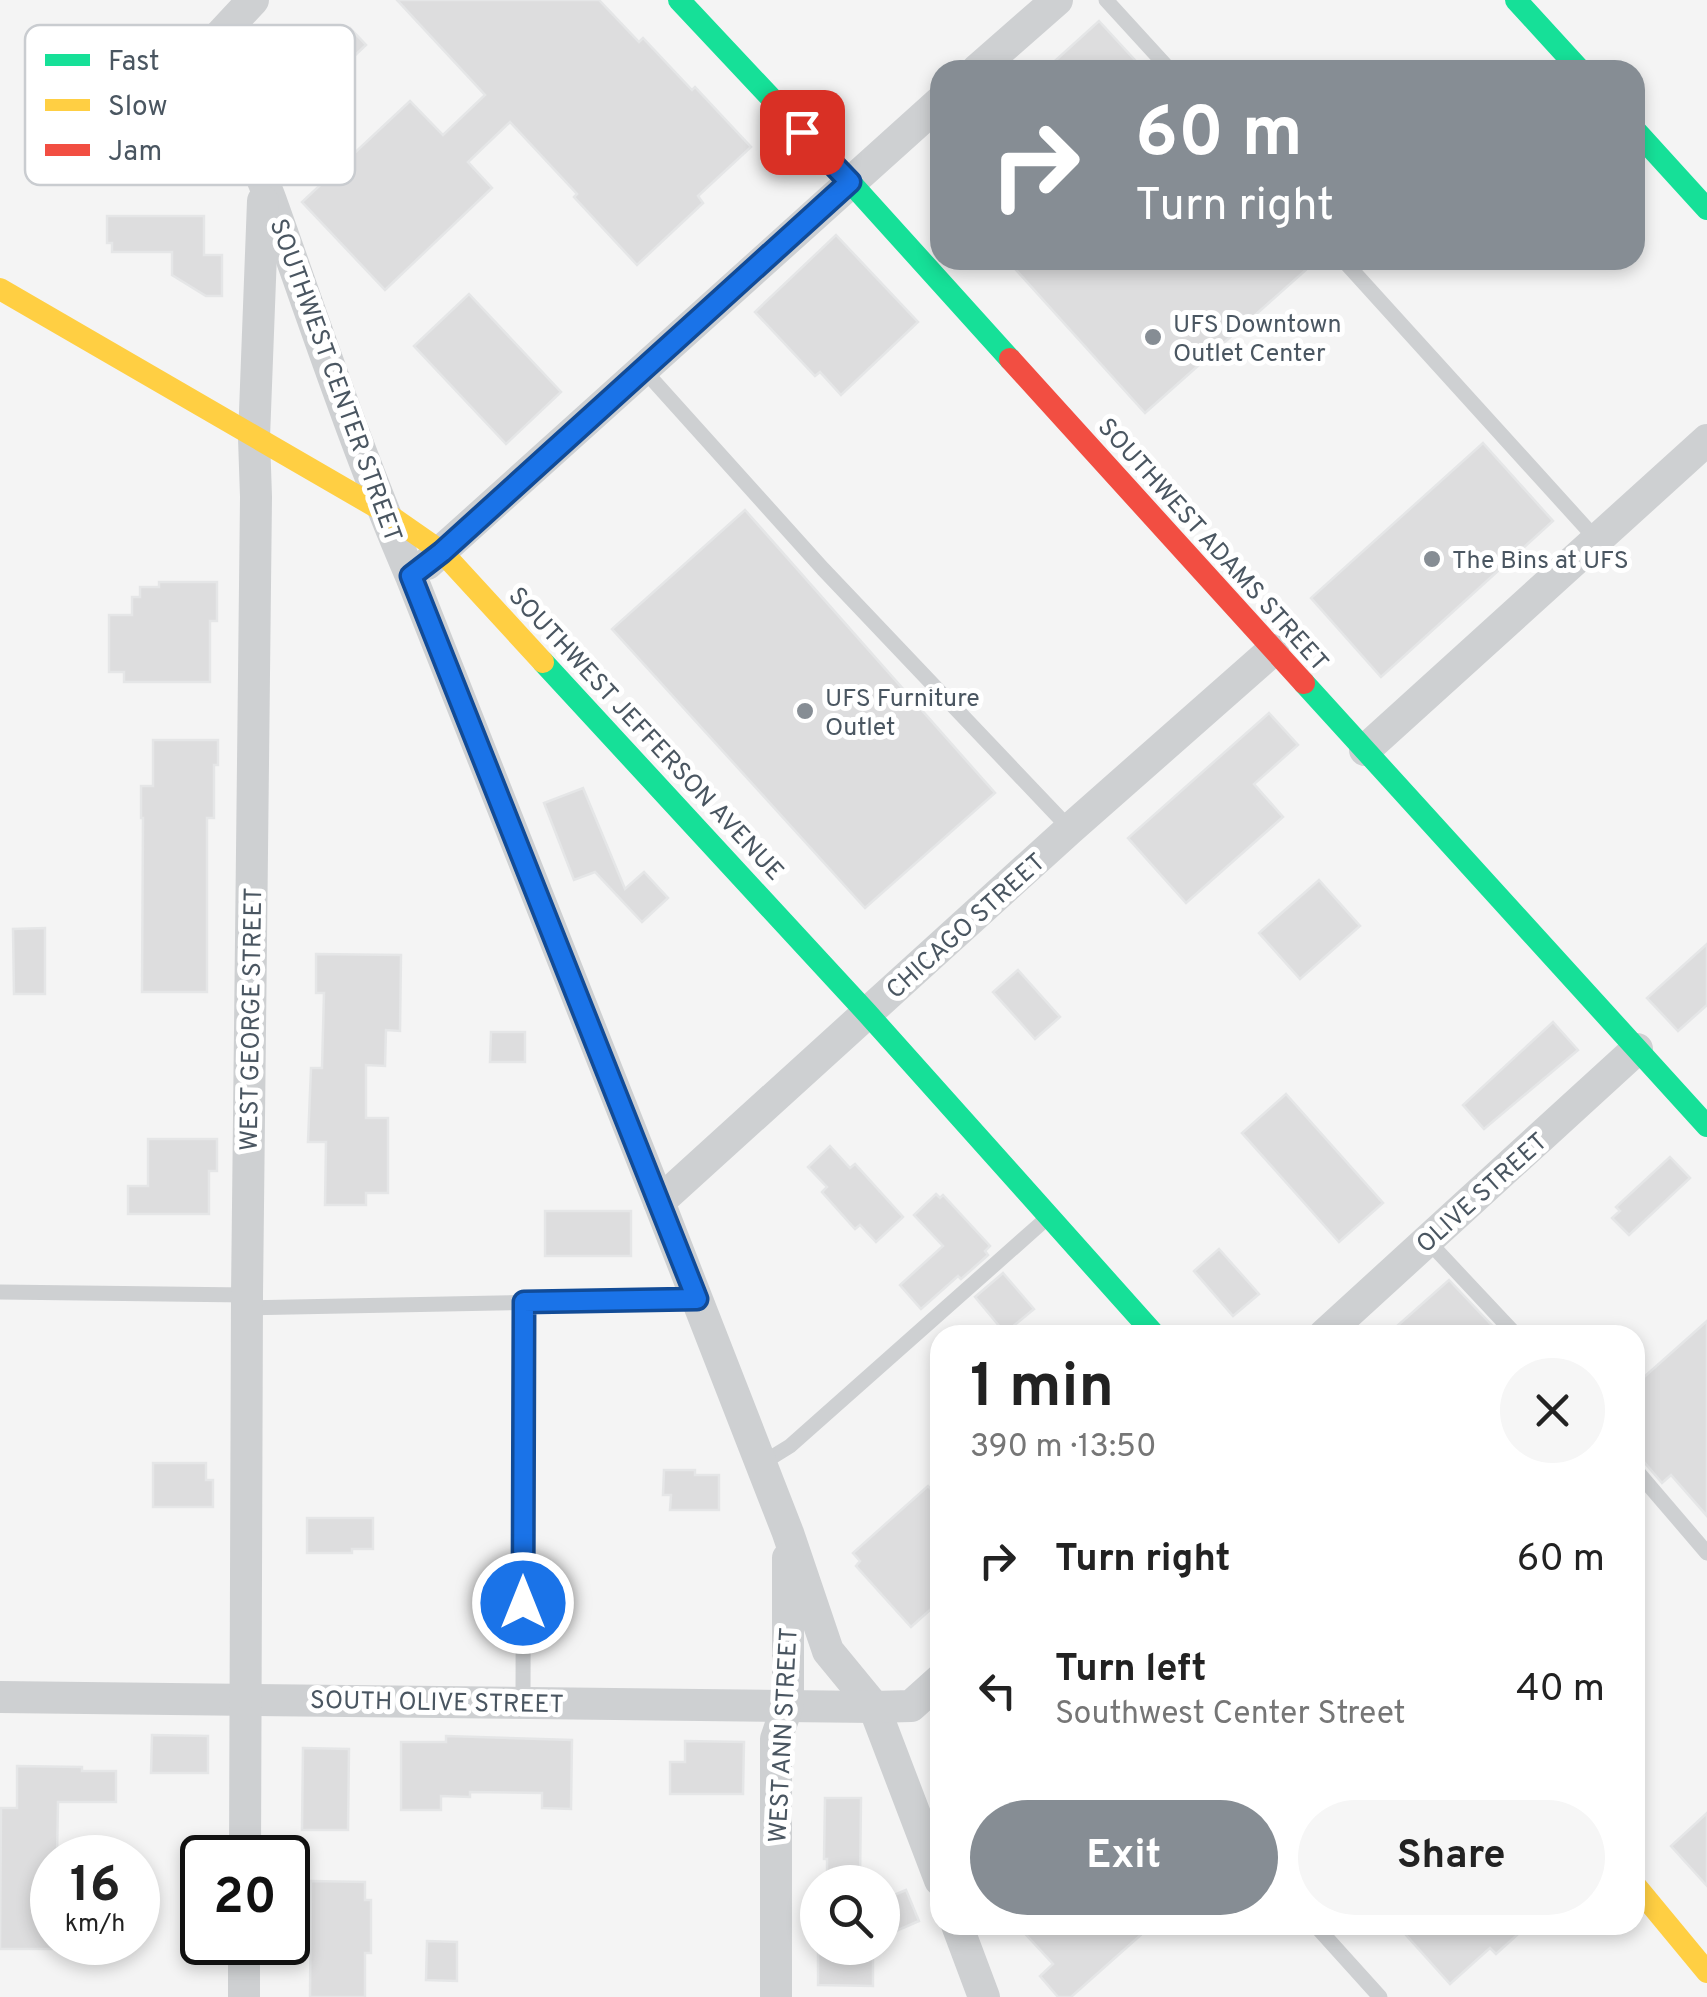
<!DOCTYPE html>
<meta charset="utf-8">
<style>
body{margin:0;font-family:Overpass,sans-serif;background:#f6f6f6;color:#222;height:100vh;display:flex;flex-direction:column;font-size:38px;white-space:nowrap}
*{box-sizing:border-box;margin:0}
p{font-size:32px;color:#767676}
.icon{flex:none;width:55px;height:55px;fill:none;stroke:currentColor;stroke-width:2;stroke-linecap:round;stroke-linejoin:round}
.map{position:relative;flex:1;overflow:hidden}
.drawer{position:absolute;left:930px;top:1325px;width:715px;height:610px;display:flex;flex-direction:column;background:#fff;border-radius:30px;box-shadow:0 5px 15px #0003}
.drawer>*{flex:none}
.hud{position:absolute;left:930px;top:60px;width:715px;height:210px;border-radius:30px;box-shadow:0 5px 15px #0003;background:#868d94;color:#fff;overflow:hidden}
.controls{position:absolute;left:800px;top:1865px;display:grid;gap:20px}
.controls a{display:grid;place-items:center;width:100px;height:100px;border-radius:50%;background:#fff;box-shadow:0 5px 15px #0003;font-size:50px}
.speed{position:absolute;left:30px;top:1835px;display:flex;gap:20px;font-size:50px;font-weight:700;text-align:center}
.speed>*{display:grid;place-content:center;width:130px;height:130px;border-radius:50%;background:#fff;box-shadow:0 5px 15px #0003;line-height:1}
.speed small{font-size:25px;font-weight:400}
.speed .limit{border:5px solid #111;border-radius:15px;background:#fff;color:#111}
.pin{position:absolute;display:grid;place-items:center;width:85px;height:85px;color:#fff;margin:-42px;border-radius:20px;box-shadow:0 5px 15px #0006}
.me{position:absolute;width:110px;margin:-55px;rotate:0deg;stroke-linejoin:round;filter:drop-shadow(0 0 8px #0008)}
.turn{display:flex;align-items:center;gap:35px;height:210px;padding:0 40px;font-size:45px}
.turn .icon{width:130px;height:130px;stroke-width:2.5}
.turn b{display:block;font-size:70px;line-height:85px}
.round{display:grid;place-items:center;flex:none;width:105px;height:105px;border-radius:52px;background:#f6f6f6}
.head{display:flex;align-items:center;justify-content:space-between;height:170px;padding:0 40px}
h1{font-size:60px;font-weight:700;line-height:75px}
.button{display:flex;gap:20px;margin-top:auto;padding:20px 40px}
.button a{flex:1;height:115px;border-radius:60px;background:#868d94;color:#fff;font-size:40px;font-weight:700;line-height:115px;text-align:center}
.button a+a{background:#f6f6f6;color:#222}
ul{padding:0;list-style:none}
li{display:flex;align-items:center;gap:30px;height:130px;padding:0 40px}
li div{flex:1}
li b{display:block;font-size:38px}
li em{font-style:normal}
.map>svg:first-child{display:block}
.building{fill:#ddddde;stroke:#e5e6e7;stroke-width:2.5}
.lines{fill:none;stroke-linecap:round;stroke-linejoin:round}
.lane{stroke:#ced0d2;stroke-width:15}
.street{stroke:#ced0d2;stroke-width:32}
.fast{stroke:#16e098;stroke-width:22}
.slow{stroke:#ffcf43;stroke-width:22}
.jam{stroke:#f24e42;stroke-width:22}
.route-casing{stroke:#114b97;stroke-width:25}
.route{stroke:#1a73e8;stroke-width:18}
.poi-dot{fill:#868d94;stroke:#fff;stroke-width:4}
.labels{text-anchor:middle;stroke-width:10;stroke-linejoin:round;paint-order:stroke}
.poi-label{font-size:25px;fill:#4a5661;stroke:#fff;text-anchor:start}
.street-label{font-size:25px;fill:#4a5661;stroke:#fff}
.key{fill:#fff;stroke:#c9ccd0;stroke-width:2.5}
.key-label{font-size:28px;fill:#4a5661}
</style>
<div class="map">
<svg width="1707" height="1997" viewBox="0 0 1707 1997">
<rect width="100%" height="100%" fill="#f4f4f4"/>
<g class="building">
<path d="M 397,0 L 599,0 L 639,42 L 643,38 L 692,90 L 695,87 L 751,147 L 698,196 L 703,203 L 637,265 L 574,197 L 577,194 L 510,122 L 468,162 L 492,188 L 385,290 L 302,202 L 410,101 L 443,135 L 485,95 Z"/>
<path d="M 1099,21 L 1144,70 L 1045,70 Z"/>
<path d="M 350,28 L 366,45 L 283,123 L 266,106 L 300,74 L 294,67 L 316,46 L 323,52 Z"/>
<path d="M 107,216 L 204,216 L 204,255 L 222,255 L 222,296 L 206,296 L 172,275 L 172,252 L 112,252 L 112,243 L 107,243 Z"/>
<path d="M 836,235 L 918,322 L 841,395 L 820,372 L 815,376 L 755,312 Z"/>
<path d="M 1007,260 L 1317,260 L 1145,413 Z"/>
<path d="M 469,294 L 561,392 L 506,444 L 414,346 Z"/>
<path d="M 1483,443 L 1553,521 L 1381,677 L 1311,598 Z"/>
<path d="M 745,510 L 995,793 L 865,908 L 612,629 Z"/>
<path d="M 159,582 L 217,582 L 217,621 L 210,621 L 210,682 L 124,682 L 124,672 L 109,672 L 109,615 L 132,615 L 132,597 L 140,597 L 140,587 L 159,587 Z"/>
<path d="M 1269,713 L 1298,745 L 1254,784 L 1283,817 L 1186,903 L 1128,838 Z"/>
<path d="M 153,740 L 218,740 L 218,765 L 214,765 L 214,818 L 207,818 L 207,992 L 142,992 L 143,818 L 141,818 L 141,786 L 153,786 Z"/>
<path d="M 583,788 L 625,889 L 644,872 L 668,898 L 642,922 L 595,872 L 574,880 L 544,803 Z"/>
<path d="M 1319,880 L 1360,926 L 1300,979 L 1259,933 Z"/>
<path d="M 45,928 L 45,994 L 14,994 L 13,929 Z"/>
<path d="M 1707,944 L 1707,1005 L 1678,1031 L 1647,998 Z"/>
<path d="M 316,954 L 401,955 L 400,1031 L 386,1030 L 385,1066 L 366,1065 L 366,1118 L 388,1118 L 388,1193 L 366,1193 L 366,1205 L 325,1205 L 326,1142 L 308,1142 L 311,1068 L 322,1068 L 324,993 L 316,993 Z"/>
<path d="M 1018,970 L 1060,1017 L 1035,1039 L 993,992 Z"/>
<path d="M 1553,1022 L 1578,1050 L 1484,1129 L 1463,1105 Z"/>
<path d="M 491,1032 L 525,1032 L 525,1062 L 490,1062 Z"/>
<path d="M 1286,1094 L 1383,1203 L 1339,1242 L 1242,1133 Z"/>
<path d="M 148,1139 L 217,1139 L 217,1171 L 209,1171 L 209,1214 L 128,1214 L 128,1186 L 148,1186 Z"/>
<path d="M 830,1146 L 850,1168 L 855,1164 L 903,1217 L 876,1242 L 860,1225 L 855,1229 L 822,1192 L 827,1187 L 808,1167 Z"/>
<path d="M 1670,1157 L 1690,1178 L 1629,1235 L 1612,1218 L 1620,1211 L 1616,1207 Z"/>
<path d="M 936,1194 L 940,1198 L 943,1195 L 990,1246 L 985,1251 L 988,1255 L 961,1279 L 958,1276 L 921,1309 L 900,1285 L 943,1246 L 914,1215 Z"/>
<rect x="545" y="1211" width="86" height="45"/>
<path d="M 1219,1249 L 1259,1294 L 1233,1316 L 1194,1271 Z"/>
<path d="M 1003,1273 L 1034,1309 L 1005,1333 L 975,1297 Z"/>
<path d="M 1449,1280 L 1501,1335 L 1387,1335 Z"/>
<path d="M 1707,1321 L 1707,1516 L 1671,1475 L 1662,1483 L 1644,1462 L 1635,1458 L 1635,1385 Z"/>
<path d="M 153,1463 L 206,1463 L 206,1480 L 213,1480 L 213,1507 L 153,1507 Z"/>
<path d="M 664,1470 L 695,1470 L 695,1475 L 719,1475 L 719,1510 L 670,1510 L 671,1495 L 663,1495 Z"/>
<path d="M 928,1486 L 940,1500 L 940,1601 L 911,1627 L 856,1566 L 860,1561 L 853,1553 Z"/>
<path d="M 307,1518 L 373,1518 L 373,1549 L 352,1549 L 352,1553 L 307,1553 Z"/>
<path d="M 152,1735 L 208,1736 L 208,1773 L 151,1773 Z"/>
<path d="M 446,1736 L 572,1740 L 571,1809 L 542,1808 L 542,1793 L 470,1792 L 470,1797 L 441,1796 L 441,1810 L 401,1810 L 401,1742 L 446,1742 Z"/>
<path d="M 685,1741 L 744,1742 L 743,1794 L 670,1794 L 670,1762 L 685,1762 Z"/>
<path d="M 303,1748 L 349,1749 L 348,1830 L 302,1830 Z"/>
<path d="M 17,1766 L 82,1767 L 82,1771 L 116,1771 L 116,1802 L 58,1802 L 57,1858 L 52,1858 L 52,1949 L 0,1949 L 1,1808 L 17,1808 Z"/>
<path d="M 825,1798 L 861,1798 L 860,1881 L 827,1881 L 827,1859 L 824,1859 Z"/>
<path d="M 1707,1813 L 1707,1886 L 1671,1846 Z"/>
<path d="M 311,1881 L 365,1882 L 365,1900 L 371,1900 L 371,1953 L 365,1953 L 365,1997 L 310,1997 Z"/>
<path d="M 906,1890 L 919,1921 L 889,1934 L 882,1915 L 882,1900 Z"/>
<path d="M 1017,1925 L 1152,1925 L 1071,1997 L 1058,1997 L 1040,1976 L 1053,1964 Z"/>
<path d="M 1397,1925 L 1528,1925 L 1496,1954 L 1490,1948 L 1450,1984 Z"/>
<path d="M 427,1941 L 457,1942 L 457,1981 L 426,1980 Z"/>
<path d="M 818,1948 L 873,1948 L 873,1986 L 818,1985 Z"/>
</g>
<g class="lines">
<g class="lane">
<path d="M 1106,0 L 1170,70"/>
<path d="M 1343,260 L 1597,540"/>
<path d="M 643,369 L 823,569 L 1070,829"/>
<path d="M 1427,1240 L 1516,1335"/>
<path d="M 0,1292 L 247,1295"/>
<path d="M 247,1308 L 697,1299"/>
<path d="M 761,1464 L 790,1446 L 1046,1219"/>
<path d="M 1635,1469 L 1707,1553"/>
<path d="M 523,1701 L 524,1302"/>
<path d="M 1315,1925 L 1380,1997"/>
</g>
<g class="street">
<path d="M 253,0 L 214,42 C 221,97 252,149 271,201 C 316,327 358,454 411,576 L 659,1202 L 788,1533 L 828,1651 L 874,1707 L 940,1880"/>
<path d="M 977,70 L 1057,0"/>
<path d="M 427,564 L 940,102"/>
<path d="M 1365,750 L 1707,440"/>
<path d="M 659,1202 L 1070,829 L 1273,650"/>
<path d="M 1324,1335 L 1637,1049"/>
<path d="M 0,1697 L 874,1707 L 911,1706 L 940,1680"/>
<path d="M 245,1858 L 247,1295 L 256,497 L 254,438 L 263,201"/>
<path d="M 957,1925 L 984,1997"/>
<path d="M 244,1997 L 244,1942"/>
<path d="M 776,1997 L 776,1739 L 788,1704 L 788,1558"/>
</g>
<g class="fast">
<path d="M 679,0 L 850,182 L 1010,359"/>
<path d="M 1516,0 L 1580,70"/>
<path d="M 1635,130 L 1707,209"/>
<path d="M 543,662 L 867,1013 L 1155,1335"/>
<path d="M 1304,683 L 1707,1126"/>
</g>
<g class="slow">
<path d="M 0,289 L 383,511 L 442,552 L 543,662"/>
<path d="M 1635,1885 L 1707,1972"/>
</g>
<path class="jam" d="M 1010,359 L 1304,683"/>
</g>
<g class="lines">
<g class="route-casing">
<path id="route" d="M 523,1603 L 524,1302 L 697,1299 L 411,576 L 442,552 L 850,182 L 802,132"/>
</g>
<use href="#route" class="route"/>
</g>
<g class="poi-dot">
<circle cx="1153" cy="337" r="10"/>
<circle cx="1432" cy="559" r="10"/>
<circle cx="805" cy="711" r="10"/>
</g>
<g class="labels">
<g class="poi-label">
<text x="1173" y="332">UFS Downtown<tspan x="1173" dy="29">Outlet Center</tspan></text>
<text x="1452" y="568">The Bins at UFS</text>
<text x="825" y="706">UFS Furniture<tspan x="825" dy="29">Outlet</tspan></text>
</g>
<g class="street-label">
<text transform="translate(337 380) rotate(70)" y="9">SOUTHWEST CENTER STREET</text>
<text transform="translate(1214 544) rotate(48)" y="9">SOUTHWEST ADAMS STREET</text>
<text transform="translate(647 733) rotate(47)" y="9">SOUTHWEST JEFFERSON AVENUE</text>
<text transform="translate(965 925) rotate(-42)" y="9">CHICAGO STREET</text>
<text transform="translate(250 1019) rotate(-89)" y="9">WEST GEORGE STREET</text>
<text transform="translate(1481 1192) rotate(-42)" y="9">OLIVE STREET</text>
<text transform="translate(437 1701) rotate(1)" y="9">SOUTH OLIVE STREET</text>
<text transform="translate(782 1735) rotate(-87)" y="9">WEST ANN STREET</text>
</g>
</g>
<rect x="25" y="25" width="330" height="160" rx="15" class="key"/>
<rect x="45" y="54" width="45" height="12" fill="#16e098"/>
<rect x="45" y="99" width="45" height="12" fill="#ffcf43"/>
<rect x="45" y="144" width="45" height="12" fill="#f24e42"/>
<g class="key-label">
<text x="108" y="70">Fast</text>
<text x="108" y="115">Slow</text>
<text x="108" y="160">Jam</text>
</g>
</svg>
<div class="controls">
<a><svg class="icon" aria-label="search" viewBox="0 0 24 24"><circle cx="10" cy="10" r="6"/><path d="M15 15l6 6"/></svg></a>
</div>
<div class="speed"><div>16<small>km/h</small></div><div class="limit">20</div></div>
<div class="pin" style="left:802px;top:132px;background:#d93025"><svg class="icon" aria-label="arrive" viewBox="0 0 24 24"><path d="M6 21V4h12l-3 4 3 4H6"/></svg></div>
<svg class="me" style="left:523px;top:1603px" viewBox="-20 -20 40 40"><circle r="17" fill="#1a73e8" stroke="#fff" stroke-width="3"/><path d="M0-11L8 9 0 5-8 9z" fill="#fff"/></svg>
<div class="hud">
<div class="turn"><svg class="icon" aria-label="right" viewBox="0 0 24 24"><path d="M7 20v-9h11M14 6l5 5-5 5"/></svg><div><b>60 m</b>Turn right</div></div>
</div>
<section class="drawer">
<div class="head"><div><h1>1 min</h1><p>390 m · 13:50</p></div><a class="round"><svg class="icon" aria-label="close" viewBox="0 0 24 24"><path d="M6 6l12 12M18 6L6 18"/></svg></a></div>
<ul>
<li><svg class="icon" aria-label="right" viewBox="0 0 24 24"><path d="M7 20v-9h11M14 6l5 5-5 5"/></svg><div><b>Turn right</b></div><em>60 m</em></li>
<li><svg class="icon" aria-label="left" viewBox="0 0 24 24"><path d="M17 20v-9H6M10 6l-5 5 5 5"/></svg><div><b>Turn left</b><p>Southwest Center Street</p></div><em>40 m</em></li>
</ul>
<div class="button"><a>Exit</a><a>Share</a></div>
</section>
</div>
